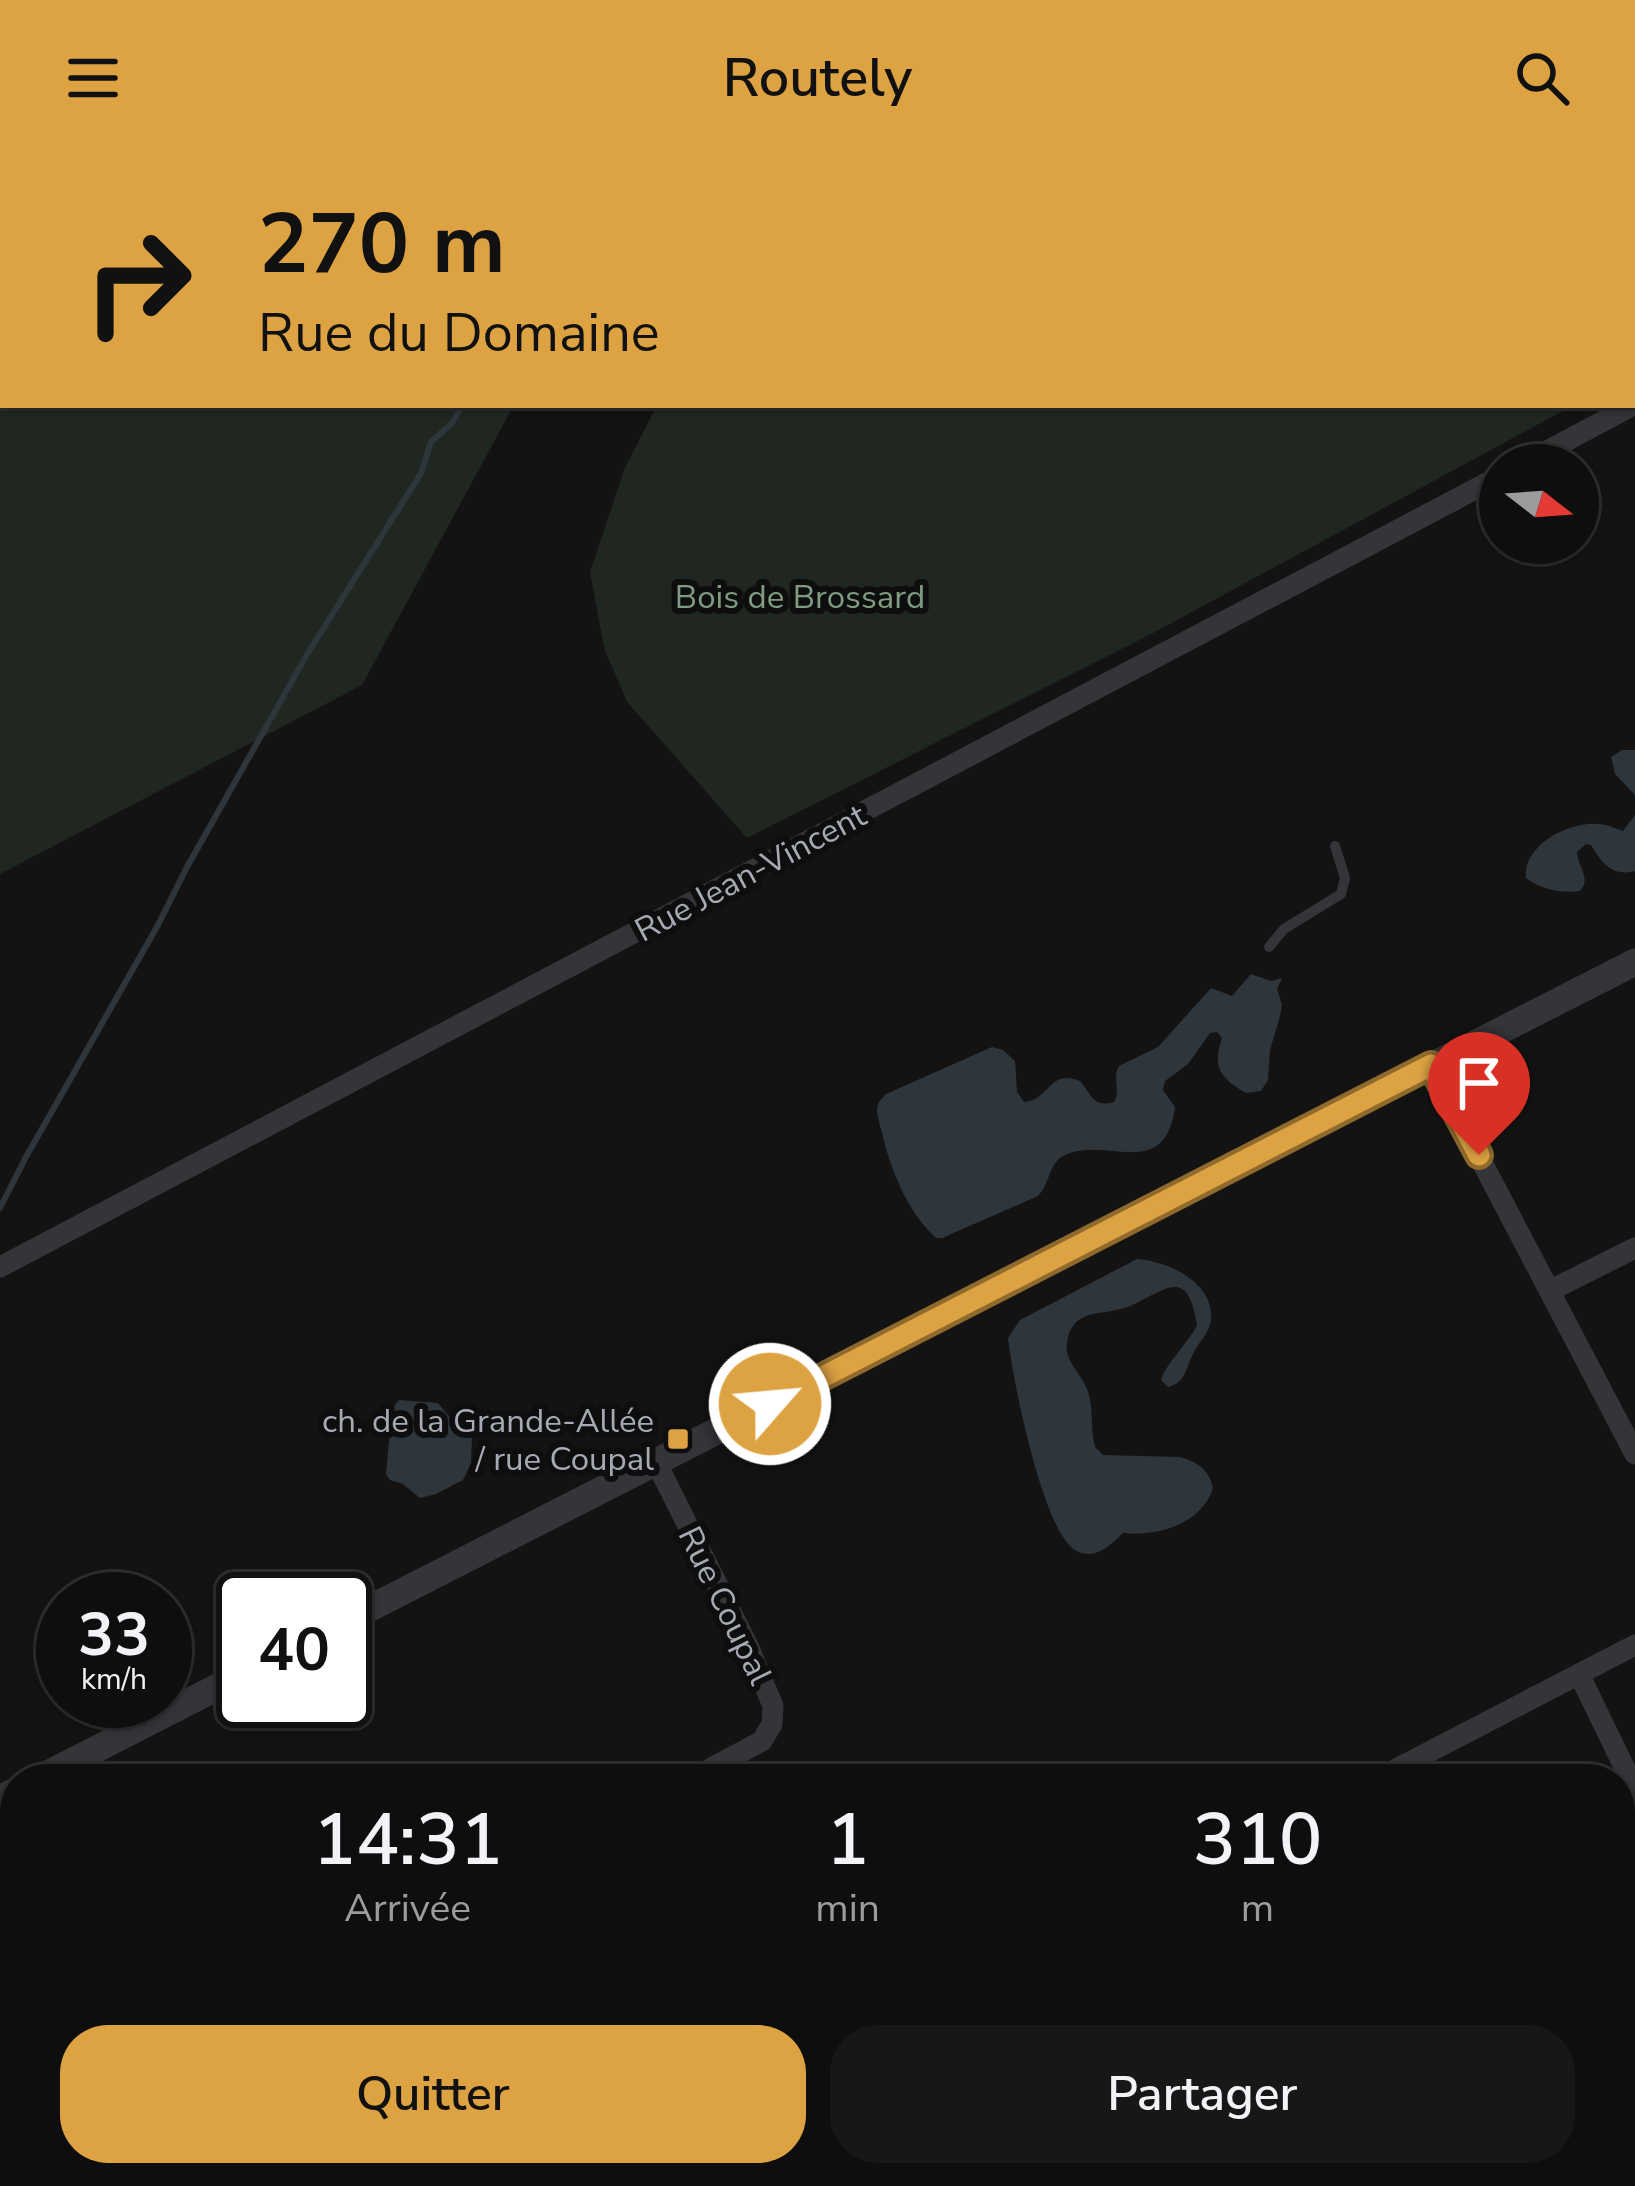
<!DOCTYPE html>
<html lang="fr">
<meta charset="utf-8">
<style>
body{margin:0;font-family:"Nunito Sans",sans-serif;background:#171718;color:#f1f3f6;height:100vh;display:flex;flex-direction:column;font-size:45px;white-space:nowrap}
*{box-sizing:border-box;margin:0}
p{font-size:39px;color:#9b9c9e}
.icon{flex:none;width:66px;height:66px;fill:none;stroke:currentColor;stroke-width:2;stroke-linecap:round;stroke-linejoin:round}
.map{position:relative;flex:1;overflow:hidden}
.drawer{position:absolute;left:0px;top:1608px;width:1635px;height:423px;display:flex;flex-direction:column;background:#0e0e0f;border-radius:48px 48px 0 0;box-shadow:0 3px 9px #0004,0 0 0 3px #2e2e2f}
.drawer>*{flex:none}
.hud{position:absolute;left:0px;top:0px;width:1635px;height:252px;box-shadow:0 3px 9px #0004,0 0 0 3px #2e2e2f;background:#dda343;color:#111;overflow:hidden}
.needle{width:78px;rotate:107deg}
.controls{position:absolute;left:1479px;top:288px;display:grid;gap:24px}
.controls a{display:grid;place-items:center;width:120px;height:120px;border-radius:50%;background:#0e0e0f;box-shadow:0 3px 9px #0004,0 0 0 3px #2e2e2f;font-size:60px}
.speed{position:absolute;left:36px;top:1416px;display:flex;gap:24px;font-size:60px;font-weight:700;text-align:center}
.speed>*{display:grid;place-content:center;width:156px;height:156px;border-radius:50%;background:#0e0e0f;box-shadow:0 3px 9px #0004,0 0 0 3px #2e2e2f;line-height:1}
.speed small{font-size:30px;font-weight:400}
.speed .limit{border:6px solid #111;border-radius:18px;background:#fff;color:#111}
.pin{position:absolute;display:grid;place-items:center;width:102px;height:102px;color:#fff;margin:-123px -51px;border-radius:50% 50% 50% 0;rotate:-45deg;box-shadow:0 0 12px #0007}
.pin .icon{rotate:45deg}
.me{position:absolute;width:132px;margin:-66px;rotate:63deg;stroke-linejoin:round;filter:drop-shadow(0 0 9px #0008)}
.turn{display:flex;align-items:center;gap:42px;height:252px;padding:0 60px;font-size:54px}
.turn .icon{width:156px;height:156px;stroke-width:2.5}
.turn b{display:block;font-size:84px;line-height:102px}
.eta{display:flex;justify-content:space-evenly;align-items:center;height:204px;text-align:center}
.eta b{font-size:72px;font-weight:600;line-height:84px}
.button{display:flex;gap:24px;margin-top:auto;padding:24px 60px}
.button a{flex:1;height:138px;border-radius:48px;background:#dda343;color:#111;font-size:48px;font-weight:600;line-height:138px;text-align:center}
.button a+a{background:#171718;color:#f1f3f6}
header{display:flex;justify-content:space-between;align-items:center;height:156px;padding:0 60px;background:#dda343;color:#111;font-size:54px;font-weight:600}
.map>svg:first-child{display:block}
.green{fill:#202620}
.water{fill:#2e363c}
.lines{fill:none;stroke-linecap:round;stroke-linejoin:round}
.stream{stroke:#2e363c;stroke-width:6}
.service{stroke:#343539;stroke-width:10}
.minor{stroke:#343539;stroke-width:21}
.tertiary{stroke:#343539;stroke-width:27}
.route-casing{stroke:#906a2c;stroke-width:30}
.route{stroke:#dda343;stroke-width:21}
.poi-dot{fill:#dda343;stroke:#0e0e0f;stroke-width:4.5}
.labels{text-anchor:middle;stroke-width:12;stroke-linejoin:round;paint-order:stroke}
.park-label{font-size:33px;fill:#7f9c80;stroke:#0e0e0f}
.street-label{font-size:33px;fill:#a6abb3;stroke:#0e0e0f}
.poi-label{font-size:33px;fill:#a6abb3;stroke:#0e0e0f;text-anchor:end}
</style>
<header><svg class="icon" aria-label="menu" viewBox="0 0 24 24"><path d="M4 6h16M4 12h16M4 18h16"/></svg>Routely<svg class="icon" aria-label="search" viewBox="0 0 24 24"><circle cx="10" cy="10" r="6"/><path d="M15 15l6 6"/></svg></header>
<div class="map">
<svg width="1635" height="2030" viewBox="0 0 1635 2030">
<rect width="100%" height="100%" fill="#131314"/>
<g class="green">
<path d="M 0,0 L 649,0 L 647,3 L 3,3 L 3,249 L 514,249 L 362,529 L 0,718 Z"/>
<path d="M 799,0 L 1635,0 L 1635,216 L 1632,218 L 1632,3 L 795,3 Z"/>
<path d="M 657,249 L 1574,249 L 1155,476 L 747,682 L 627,546 L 604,492 L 590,416 L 624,314 Z"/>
</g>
<g class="water">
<path d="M 1622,594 L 1635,594 L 1635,639 L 1615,618 L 1611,601 Z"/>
<path d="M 1635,659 L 1635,715 C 1612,721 1602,707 1591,689 L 1586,688 L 1577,696 C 1577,710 1592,722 1580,735 C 1561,738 1541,733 1526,722 C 1522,688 1574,662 1605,669 C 1611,670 1617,673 1623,675 Z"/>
<path d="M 1251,818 L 1271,825 L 1282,822 L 1277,833 L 1282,849 L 1280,860 L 1270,894 L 1268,924 L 1261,935 L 1246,937 C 1220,922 1212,911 1222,882 L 1217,876 L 1210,877 L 1188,908 L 1165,925 L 1163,934 L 1175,951 C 1165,1024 1111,983 1070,997 C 1047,1004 1052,1026 1038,1040 L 942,1082 L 936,1082 C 906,1054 890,1012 881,973 C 880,970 877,957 877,954 C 877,946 881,944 886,938 L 992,891 L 1003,894 L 1015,905 L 1017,936 L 1024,946 C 1050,944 1049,912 1080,925 C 1092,939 1093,952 1114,946 C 1121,934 1112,921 1119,910 L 1158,891 L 1211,832 L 1232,840 Z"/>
<path d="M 1137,1103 C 1167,1105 1214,1126 1211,1163 C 1210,1177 1200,1184 1194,1196 C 1185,1212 1187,1226 1168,1231 L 1161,1224 C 1165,1209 1189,1186 1197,1169 C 1187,1102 1158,1142 1124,1152 C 1099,1160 1073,1152 1067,1186 C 1064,1207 1083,1218 1088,1236 C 1094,1253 1090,1274 1095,1291 L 1103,1299 L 1180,1301 C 1197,1306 1209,1313 1213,1332 C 1202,1368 1157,1381 1123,1377 C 1110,1389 1095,1406 1075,1394 C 1043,1375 1012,1221 1008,1182 L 1020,1164 Z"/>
<path d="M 399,1244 L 438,1247 L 452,1264 L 470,1274 L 472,1279 L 471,1307 L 463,1324 L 436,1338 L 420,1342 L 403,1328 L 390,1324 L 386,1318 L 392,1253 Z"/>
</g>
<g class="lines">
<g class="stream">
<path d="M 623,3 L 626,0"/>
<path d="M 0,1052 L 26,1001 L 158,769 L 187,711 L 305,502 L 421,317 L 431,286 L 452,267 L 463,249"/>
</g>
<path class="service" d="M 1269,791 L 1284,773 L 1341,738 L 1345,722 L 1335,690"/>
<g class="minor">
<path d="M 1521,309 L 1635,248"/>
<path d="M 1431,909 L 1635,1298"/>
<path d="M 0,1111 L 1500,320"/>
<path d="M 1551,1134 L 1635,1092"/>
<path d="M 656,1306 L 749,1492 L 773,1550 L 772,1568 L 762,1585 L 691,1623"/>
<path d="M 1579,1518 L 1630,1623 L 1635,1643"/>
<path d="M 1377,1623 L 1635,1489"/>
<path d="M 1620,1683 L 1631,1665 L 1635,1645"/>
<path d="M 0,1977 L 15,1970"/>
<path d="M 932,2016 L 944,2030"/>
<path d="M 579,2030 L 607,2016"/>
<path d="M 1112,2030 L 1138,2016"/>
</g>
<g class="tertiary">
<path d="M 345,1465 L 1635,806"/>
<path d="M 38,1623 L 243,1518"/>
<path d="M 0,1643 L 15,1635"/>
</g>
</g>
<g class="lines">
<g class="route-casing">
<path id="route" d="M 770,1248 L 1431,909 L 1479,999"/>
</g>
<use href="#route" class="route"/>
</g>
<rect class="poi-dot" x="666" y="1271" width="24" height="24" rx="6"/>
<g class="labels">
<g class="park-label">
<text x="800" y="452">Bois de Brossard</text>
</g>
<g class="street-label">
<text transform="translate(750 716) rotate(-28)" y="12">Rue Jean-Vincent</text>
<text transform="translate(726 1449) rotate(64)" y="12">Rue Coupal</text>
</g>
<g class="poi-label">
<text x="654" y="1276">ch. de la Grande-Allée<tspan x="654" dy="38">/ rue Coupal</tspan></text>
</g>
</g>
</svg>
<div class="controls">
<a><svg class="needle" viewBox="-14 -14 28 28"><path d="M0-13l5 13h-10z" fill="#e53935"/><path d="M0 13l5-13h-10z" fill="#9b9c9e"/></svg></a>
</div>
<div class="speed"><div>33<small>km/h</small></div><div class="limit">40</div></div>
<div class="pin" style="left:1479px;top:999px;background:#d93025"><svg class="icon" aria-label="arrive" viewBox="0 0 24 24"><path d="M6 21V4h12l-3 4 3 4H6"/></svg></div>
<svg class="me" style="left:770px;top:1248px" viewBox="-20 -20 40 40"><circle r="17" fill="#dda343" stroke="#fff" stroke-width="3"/><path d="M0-11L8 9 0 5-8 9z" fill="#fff"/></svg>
<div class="hud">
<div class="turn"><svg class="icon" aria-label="right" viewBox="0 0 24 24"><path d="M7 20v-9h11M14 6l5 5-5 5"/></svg><div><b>270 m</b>Rue du Domaine</div></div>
</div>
<section class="drawer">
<div class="eta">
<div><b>14:31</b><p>Arrivée</p></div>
<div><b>1</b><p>min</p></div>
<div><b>310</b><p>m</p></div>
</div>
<div class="button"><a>Quitter</a><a>Partager</a></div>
</section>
</div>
